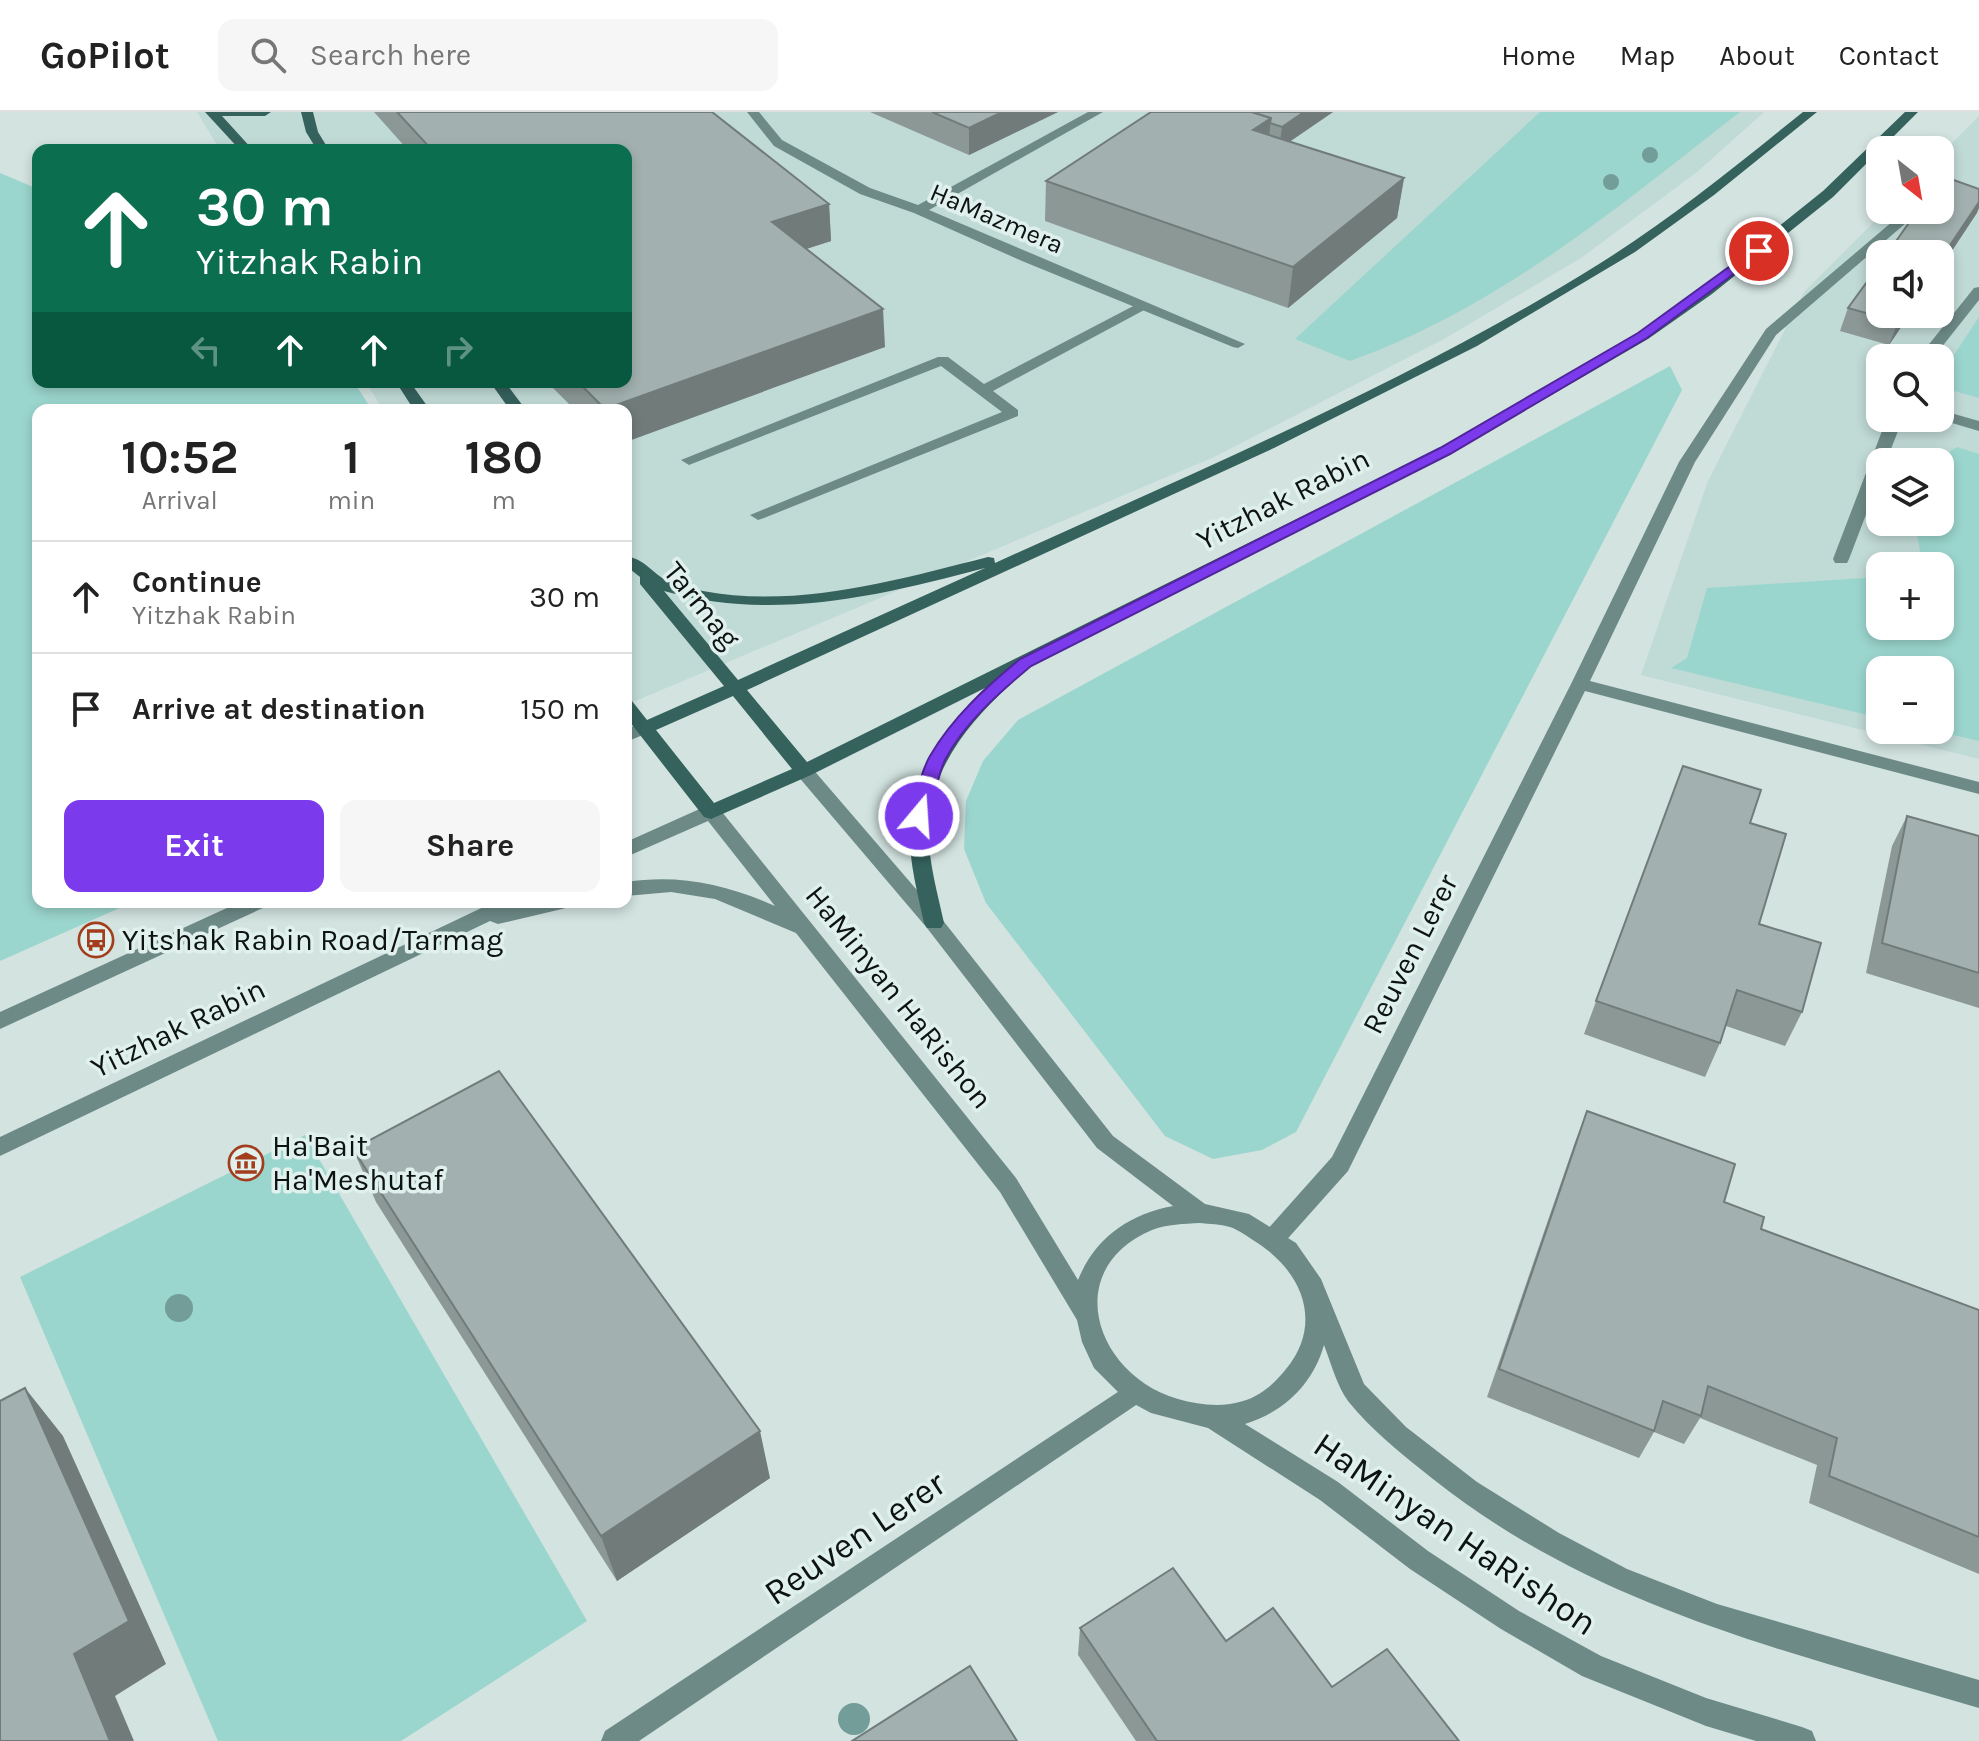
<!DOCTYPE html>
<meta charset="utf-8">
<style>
body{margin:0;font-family:Karla,sans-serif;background:#f6f6f6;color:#222;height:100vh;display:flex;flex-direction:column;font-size:30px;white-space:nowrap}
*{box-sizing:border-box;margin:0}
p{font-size:26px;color:#767676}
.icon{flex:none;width:44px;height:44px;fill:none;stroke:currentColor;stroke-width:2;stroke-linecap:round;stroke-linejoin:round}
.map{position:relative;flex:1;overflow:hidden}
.sheet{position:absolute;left:32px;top:292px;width:600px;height:504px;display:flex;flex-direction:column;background:#fff;border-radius:16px;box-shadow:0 4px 12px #0003}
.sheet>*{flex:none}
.guide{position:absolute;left:32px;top:32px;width:600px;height:244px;border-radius:16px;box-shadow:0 4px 12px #0003;background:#0b6e4f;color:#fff;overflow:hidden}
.needle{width:52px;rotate:149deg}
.controls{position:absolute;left:1866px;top:24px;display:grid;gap:16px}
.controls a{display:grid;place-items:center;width:88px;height:88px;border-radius:16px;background:#fff;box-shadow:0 4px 12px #0003;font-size:40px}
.pin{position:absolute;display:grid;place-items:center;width:68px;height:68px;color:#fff;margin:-34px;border:4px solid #fff;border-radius:50%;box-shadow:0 2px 8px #0007}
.me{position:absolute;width:88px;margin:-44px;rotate:18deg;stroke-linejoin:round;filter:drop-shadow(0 0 6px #0008)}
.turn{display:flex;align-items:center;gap:28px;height:168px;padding:0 32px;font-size:36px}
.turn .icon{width:104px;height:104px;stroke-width:2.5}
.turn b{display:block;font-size:56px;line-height:68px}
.lanes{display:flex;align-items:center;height:76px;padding:0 32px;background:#0003;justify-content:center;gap:40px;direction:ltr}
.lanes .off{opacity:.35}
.eta{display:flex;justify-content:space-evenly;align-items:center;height:136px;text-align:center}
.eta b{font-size:48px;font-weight:700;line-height:56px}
.primary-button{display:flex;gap:16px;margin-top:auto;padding:16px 32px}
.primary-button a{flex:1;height:92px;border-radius:16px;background:#7c3aed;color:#fff;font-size:32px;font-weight:700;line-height:92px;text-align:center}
.primary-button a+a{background:#f6f6f6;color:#222}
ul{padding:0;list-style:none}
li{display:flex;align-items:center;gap:24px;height:112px;padding:0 32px;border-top:2px solid #e0e0e0}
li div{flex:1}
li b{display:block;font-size:30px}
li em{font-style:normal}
header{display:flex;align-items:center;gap:48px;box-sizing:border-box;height:112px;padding:0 40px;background:#fff;border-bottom:2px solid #e0e0e0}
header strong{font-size:38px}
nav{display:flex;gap:44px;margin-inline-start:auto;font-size:28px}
.search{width:560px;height:72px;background:#f6f6f6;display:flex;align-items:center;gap:20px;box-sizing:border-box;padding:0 28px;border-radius:16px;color:#767676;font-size:30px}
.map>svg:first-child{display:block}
.built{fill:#c0dad6;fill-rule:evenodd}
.green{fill:#9bd6ce}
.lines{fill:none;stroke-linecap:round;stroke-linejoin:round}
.service{fill:#6d8a87;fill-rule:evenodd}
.minor{fill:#6d8a87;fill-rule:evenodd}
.tertiary{fill:#6d8a87;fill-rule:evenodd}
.secondary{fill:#35625d;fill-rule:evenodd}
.tree{fill:#739d98}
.wall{fill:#8b9896}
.shaded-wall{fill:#717c7a}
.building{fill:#a2b1af;stroke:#717c7a;stroke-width:2}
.route{fill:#7c3aed;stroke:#51269a;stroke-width:2}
.labels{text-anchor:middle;stroke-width:7;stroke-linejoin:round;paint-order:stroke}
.far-street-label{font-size:26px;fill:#0d1212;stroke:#dff0ed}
.street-label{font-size:30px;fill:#0d1212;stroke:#dff0ed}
.poi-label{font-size:30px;fill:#0d1212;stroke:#dff0ed;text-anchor:start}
.near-street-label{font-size:36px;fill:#0d1212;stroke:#dff0ed}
</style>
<header>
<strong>GoPilot</strong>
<div class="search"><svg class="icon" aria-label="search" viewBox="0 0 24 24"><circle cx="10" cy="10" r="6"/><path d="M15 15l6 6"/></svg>Search here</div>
<nav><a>Home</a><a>Map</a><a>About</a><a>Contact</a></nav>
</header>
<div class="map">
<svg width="1979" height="1629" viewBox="0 0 1979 1629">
<rect width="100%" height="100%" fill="#d2e3e0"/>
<g class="built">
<path d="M 197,0 L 1764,0 L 1697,60 L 1581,146 L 1444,227 L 1214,345 L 626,593 L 626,298 L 383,298 L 366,270 L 626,270 L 626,38 L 220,38 Z"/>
<path d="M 1979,4 L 1979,647 L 1641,563 L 1708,369 L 1804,180 L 1886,98 L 1940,98 L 1940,43 ZM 1880,142 L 1940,142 L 1940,202 L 1880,202 ZM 1880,246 L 1940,246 L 1940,306 L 1880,306 ZM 1880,350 L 1940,350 L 1940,410 L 1880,410 ZM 1880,454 L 1940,454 L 1940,514 L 1880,514 ZM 1880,558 L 1940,558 L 1940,618 L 1880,618 Z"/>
</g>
<g class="green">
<path d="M 1540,0 L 1740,0 C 1618,95 1497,197 1350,249 L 1295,227 Z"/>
<path d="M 0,61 L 38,77 L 38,270 L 354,270 L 372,298 L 38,298 L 38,790 L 133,790 L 0,849 Z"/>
<path d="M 1979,205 L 1979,286 L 1940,275 L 1940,264 Z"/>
<path d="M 1670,254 L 1682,278 L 1296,1020 L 1262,1038 L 1213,1047 L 1165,1024 L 986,791 L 964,737 L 966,689 L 983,649 L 1018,608 Z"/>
<path d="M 1957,335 L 1979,342 L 1979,629 L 1932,618 L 1940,618 L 1940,558 L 1880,558 L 1880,606 L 1671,556 L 1687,546 L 1707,476 L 1880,465 L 1880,514 L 1940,514 L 1940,454 L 1910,454 L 1921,445 L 1915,410 L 1940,410 L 1940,350 L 1933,350 Z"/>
<path d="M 305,1023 L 587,1509 L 401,1629 L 218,1629 L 20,1165 Z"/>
</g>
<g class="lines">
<path class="service" d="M 1141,190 L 1148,194 L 1146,197 L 993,279 L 1018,298 L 1018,304 L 764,406 L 758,408 L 750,403 L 1002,300 L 941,254 L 694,351 L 689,353 L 681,348 L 938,245 L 948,245 L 984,272 Z"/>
<g class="minor">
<path d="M 747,0 L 759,0 L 782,28 L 870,76 L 918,93 L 1088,0 L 1103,0 L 929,98 L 1245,232 L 1238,236 L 1233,235 L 1022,149 L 914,101 L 860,82 L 774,34 Z"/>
<path d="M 1906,98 L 1921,98 L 1776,223 L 1695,350 L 1590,569 L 1979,670 L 1979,682 L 1585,579 L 1348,1059 L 1282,1133 L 1274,1136 L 1266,1133 L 1262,1126 L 1266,1119 L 1332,1045 L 1571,572 L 1679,350 L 1766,217 Z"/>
<path d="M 1979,175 L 1979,188 L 1933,246 L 1918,246 L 1974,176 Z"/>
<path d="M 1940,298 L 1979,309 L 1979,319 L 1935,306 L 1940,306 Z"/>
<path d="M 1887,306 L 1903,306 L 1886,350 L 1880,350 L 1880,366 L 1849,447 L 1847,451 L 1835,451 L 1833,447 Z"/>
<path d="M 1133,1270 L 1142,1273 L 1145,1281 L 1142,1289 L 639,1629 L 601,1629 L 605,1619 Z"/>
</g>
<g class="tertiary">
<path d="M 644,610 L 653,616 L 650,620 L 626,630 L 626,617 Z"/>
<path d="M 804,653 L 811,655 L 941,806 L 1113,1024 L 1205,1092 L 1249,1102 L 1296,1131 L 1321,1167 L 1364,1272 L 1406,1315 L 1477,1370 L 1559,1421 L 1627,1457 L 1717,1492 L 1979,1568 L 1979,1596 C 1786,1539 1594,1495 1433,1367 C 1403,1343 1372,1319 1348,1289 C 1337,1274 1331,1251 1324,1233 C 1313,1272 1284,1300 1245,1312 L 1338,1370 L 1428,1439 L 1519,1499 L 1601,1544 L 1706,1586 L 1802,1615 L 1812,1619 L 1816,1629 L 1756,1629 L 1706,1614 L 1582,1564 L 1501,1517 L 1410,1457 L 1320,1388 L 1208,1316 L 1151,1301 L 1125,1287 L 1094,1256 L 1082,1230 L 1077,1208 L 1000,1080 L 796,821 L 715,787 L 671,780 L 626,784 L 626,770 C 678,762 726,772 775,794 L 708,709 L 626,745 L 626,730 L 704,695 L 718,695 L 1016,1066 L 1078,1168 C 1095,1126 1129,1102 1173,1094 L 1097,1036 L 927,816 L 797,663 L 795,659 L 797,655 ZM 1200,1111 C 1210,1112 1220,1112 1230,1115 C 1239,1118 1248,1125 1256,1130 C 1302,1159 1324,1211 1286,1257 C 1275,1271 1261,1284 1243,1289 C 1222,1296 1199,1293 1178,1287 C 1095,1263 1060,1157 1152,1118 C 1167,1112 1184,1112 1200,1111 Z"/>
<path d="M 240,790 L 268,790 L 265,795 L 0,917 L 0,900 Z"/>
<path d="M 494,790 L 572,790 L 569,795 L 562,797 L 498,812 L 490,809 L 0,1044 L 0,1025 Z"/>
</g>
<g class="secondary">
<path d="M 205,0 L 271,0 L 265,4 L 222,4 L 253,38 L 240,38 Z"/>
<path d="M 301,0 L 313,0 L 318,20 L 329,38 L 317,38 L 306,20 Z"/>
<path d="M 1803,0 L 1817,0 L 1714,83 L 1635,140 L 1477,234 L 1274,336 L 747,578 L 807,650 L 1440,336 L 1638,221 L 1702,176 L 1823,79 L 1905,0 L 1918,0 L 1833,85 L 1712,182 L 1648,227 L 1450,342 L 1008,564 L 1013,569 L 1010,573 C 972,607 933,654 929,707 C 926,742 937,778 944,811 L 941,816 L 927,816 L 924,811 C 917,778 907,742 910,707 C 914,657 950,610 985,576 L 811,663 L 711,707 L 704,705 L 626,605 L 626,587 L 632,589 L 647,608 L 724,574 L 640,472 L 640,465 L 626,454 L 626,445 C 641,444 654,462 667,469 C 678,474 691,477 703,479 C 797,497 897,468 988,445 L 994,446 L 995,451 C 1199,358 1408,271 1599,152 C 1671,107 1737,53 1803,0 ZM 985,456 L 738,568 L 664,479 C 772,510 879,484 985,456 ZM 733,584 L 792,657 L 714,691 L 656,618 Z"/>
<path d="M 396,270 L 410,270 L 430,298 L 414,298 Z"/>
<path d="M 490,270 L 505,270 L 526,298 L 510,298 Z"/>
</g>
</g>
<g class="tree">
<circle cx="1650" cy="43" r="8"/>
<circle cx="1611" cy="70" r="8"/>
<circle cx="179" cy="1196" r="14"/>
<circle cx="854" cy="1607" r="16"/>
</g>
<g class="wall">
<path d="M 374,0 L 712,0 L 829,92 L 831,129 L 806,137 L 885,235 L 626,298 L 575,298 L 547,270 L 626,270 L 626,38 L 408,38 Z"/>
<path d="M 870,0 L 1058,0 L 969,43 Z"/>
<path d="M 1151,0 L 1333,0 L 1289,30 L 1404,66 L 1397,106 L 1288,196 L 1045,109 L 1046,69 Z"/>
<path d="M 1848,196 L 1910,202 L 1889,233 L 1840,219 Z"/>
<path d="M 1683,654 L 1750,711 L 1759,812 L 1802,900 L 1785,934 L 1726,914 L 1720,931 L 1705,965 L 1584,922 Z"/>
<path d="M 1907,704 L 1979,724 L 1979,896 L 1866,861 L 1892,734 Z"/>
<path d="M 1587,999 L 1724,1090 L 1761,1117 L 1979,1198 L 1979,1462 L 1809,1391 L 1817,1353 L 1700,1306 L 1684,1332 L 1654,1320 L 1639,1346 L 1487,1285 L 1575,1030 Z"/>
<path d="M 353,1037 L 770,1366 L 617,1469 L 376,1090 Z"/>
<path d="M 1080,1516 L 1226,1529 L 1459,1629 L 1136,1629 L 1078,1543 Z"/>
</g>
<g class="shaded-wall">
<path d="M 1002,0 L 1058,0 L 969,43 L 969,16 Z"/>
<path d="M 1304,0 L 1333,0 L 1279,37 L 1282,15 Z"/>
<path d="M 1271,6 L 1267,46 L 1253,18 Z"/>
<path d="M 1404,66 L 1397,106 L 1288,196 L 1293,155 Z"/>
<path d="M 1979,90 L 1979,96 L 1977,101 L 1940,157 L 1940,148 Z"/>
<path d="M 829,92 L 831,129 L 775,147 L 772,110 Z"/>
<path d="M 883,197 L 885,235 L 626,330 L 626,298 L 605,298 L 605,297 Z"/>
<path d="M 1904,202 L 1910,202 L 1889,233 L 1898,210 Z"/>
<path d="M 25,1276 L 63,1324 L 166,1552 L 115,1584 L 134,1629 L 110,1629 L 74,1542 Z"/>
<path d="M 760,1319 L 770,1366 L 617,1469 L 601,1424 Z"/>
</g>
<g class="building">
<path d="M 397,0 L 712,0 L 829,92 L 772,110 L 883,197 L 605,297 L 578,270 L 626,270 L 626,38 L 432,38 Z"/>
<path d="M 932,0 L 1002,0 L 969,16 Z"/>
<path d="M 1151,0 L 1252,0 L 1271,6 L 1253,18 L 1404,66 L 1293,155 L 1046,69 Z"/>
<path d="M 1252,0 L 1304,0 L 1282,15 L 1270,11 L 1271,6 Z"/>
<path d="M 1946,59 L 1948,66 L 1979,77 L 1979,90 L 1940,148 L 1940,142 L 1887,142 L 1918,98 L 1940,98 L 1940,67 Z"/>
<path d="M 1880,152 L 1880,202 L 1904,202 L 1898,210 L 1848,196 Z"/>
<path d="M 1683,654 L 1761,678 L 1750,711 L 1786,722 L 1759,812 L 1821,831 L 1802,900 L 1737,878 L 1720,931 L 1596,889 Z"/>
<path d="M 1907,704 L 1979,724 L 1979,861 L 1882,831 Z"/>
<path d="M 499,959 L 760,1319 L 601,1424 L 353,1037 Z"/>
<path d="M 1587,999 L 1735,1052 L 1724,1090 L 1764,1105 L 1761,1117 L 1979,1198 L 1979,1425 L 1829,1364 L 1837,1326 L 1708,1274 L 1701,1304 L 1663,1289 L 1654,1319 L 1499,1257 Z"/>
<path d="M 25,1276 L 129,1509 L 74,1542 L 110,1629 L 0,1629 L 0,1289 Z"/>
<path d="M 1173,1456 L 1226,1529 L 1273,1496 L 1332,1575 L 1387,1537 L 1459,1629 L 1157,1629 L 1080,1516 Z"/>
<path d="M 970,1554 L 1017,1629 L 852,1629 Z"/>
</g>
<path class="route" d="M 1755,136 L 1765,139 L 1647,226 L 1450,342 L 1031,554 C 1000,580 964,611 945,648 C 936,667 935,690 925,708 L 913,708 L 910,704 C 916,685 920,661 930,644 C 952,606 986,575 1020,547 L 1440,336 L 1638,221 Z"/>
<defs>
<g id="bus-ring" transform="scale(1.8)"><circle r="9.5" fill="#dff0ed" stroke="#a43d1e" stroke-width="1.5"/><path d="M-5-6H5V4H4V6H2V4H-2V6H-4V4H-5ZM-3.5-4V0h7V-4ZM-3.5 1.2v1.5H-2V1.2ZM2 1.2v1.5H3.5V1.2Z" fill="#a43d1e"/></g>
<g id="museum-ring" transform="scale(1.8)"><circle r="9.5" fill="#dff0ed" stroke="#a43d1e" stroke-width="1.5"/><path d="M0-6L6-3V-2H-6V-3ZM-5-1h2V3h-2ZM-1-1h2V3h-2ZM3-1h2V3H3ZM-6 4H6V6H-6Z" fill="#a43d1e"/></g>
</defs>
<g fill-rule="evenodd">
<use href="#bus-ring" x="96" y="828"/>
<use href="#museum-ring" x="246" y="1051"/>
</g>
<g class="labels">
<g class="far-street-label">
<text transform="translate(997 106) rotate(23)" y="9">HaMazmera</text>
</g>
<g class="street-label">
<text transform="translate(1283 387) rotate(-27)" y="10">Yitzhak Rabin</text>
<text transform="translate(702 493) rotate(51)" y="10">Tarmag</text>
<text transform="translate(1410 842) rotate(-63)" y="10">Reuven Lerer</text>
<text transform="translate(899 885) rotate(51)" y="10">HaMinyan HaRishon</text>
<text transform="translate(178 916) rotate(-26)" y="10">Yitzhak Rabin</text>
</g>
<g class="poi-label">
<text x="122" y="838">Yitshak Rabin Road/Tarmag</text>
<text x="272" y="1044">Ha'Bait<tspan x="272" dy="34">Ha'Meshutaf</tspan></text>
</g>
<g class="near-street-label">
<text transform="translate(1456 1421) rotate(34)" y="13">HaMinyan HaRishon</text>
<text transform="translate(854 1425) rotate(-34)" y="13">Reuven Lerer</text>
</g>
</g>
</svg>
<div class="controls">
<a><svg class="needle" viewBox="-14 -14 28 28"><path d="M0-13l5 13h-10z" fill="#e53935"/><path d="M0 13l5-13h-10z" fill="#767676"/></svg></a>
<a><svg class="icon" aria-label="sound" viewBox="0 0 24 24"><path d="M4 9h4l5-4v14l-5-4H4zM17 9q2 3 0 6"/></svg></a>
<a><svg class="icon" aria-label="search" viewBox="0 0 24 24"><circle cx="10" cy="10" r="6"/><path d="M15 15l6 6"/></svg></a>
<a><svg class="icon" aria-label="layers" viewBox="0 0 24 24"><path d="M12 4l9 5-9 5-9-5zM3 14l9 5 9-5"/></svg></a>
<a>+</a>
<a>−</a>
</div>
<div class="pin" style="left:1759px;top:139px;background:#d93025"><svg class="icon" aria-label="arrive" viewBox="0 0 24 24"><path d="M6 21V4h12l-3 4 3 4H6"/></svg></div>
<svg class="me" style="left:919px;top:704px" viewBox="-20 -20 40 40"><circle r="17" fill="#7c3aed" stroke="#fff" stroke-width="3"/><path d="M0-11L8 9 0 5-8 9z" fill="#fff"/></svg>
<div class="guide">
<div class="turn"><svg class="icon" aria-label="ahead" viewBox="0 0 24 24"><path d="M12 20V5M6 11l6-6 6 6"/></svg><div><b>30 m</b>Yitzhak Rabin</div></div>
<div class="lanes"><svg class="icon off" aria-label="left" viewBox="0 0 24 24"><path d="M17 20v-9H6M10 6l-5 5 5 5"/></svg><svg class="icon" aria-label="ahead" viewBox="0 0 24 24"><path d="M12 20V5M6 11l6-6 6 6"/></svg><svg class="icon" aria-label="ahead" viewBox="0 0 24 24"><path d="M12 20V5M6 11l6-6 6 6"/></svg><svg class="icon off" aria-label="right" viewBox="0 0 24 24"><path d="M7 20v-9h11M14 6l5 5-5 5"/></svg></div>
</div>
<section class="sheet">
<div class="eta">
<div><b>10:52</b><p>Arrival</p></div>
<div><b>1</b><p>min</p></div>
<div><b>180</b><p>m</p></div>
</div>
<ul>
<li><svg class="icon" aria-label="ahead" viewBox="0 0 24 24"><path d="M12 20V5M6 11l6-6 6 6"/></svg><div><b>Continue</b><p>Yitzhak Rabin</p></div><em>30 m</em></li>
<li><svg class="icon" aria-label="arrive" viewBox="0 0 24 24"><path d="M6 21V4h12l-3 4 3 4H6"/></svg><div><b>Arrive at destination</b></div><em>150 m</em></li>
</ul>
<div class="primary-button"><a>Exit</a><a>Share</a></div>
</section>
</div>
